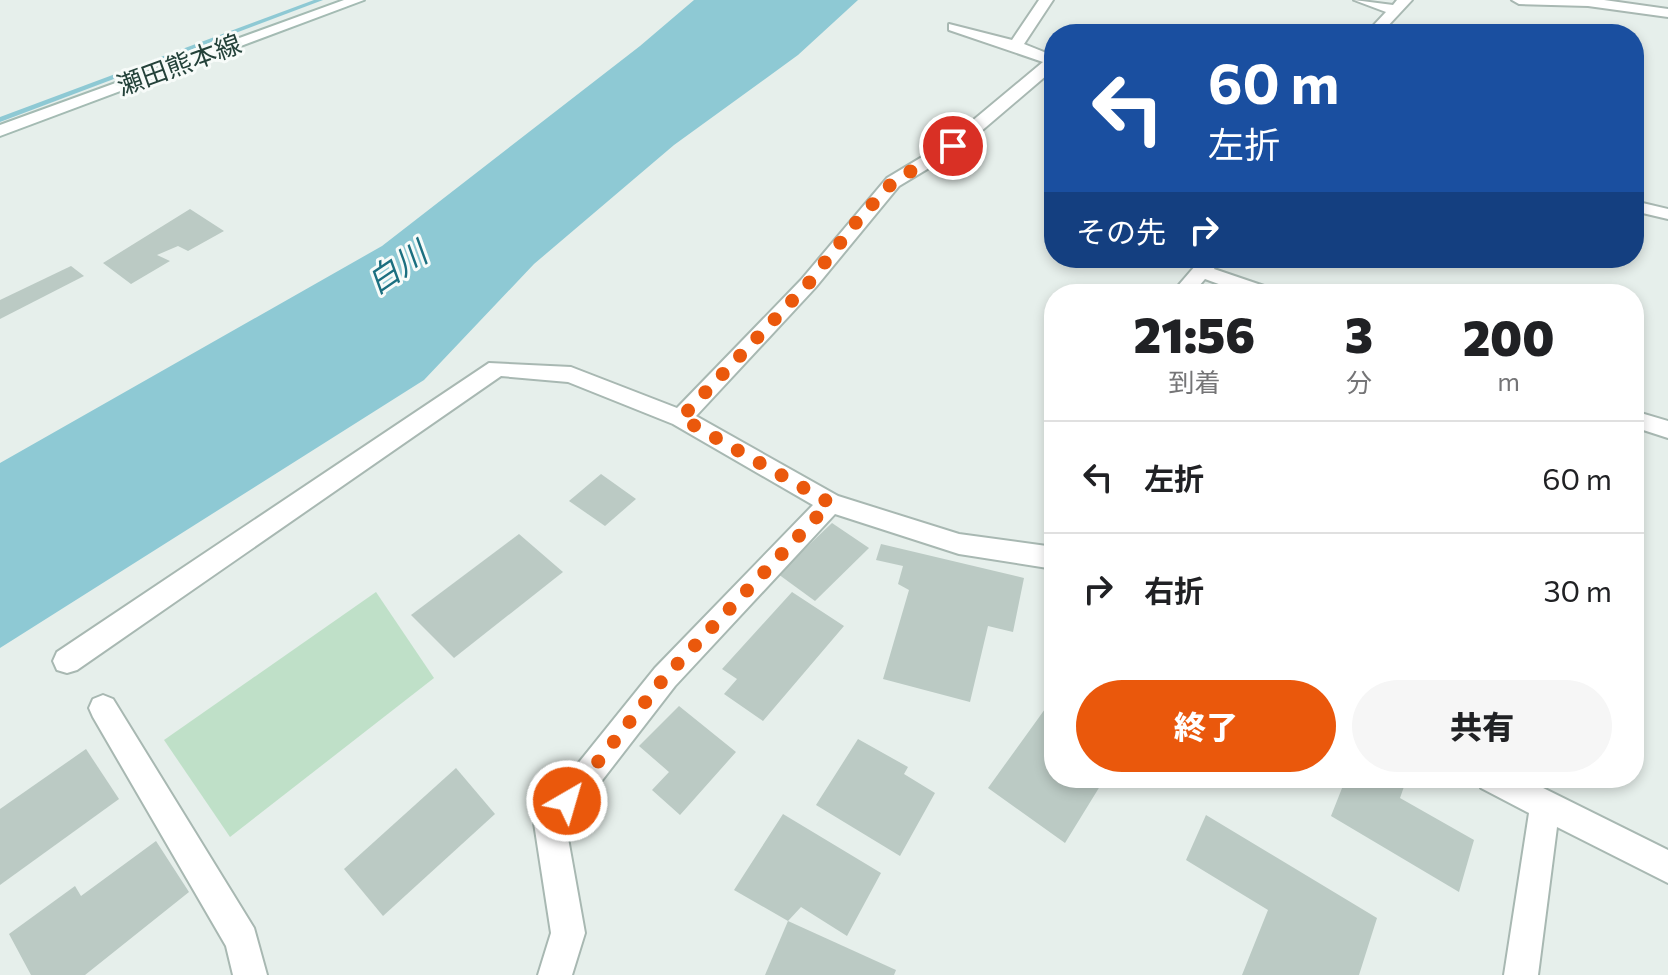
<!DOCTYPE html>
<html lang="ja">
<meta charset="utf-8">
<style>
body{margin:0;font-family:Commissioner,"Noto Sans JP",sans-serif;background:#f6f6f6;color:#202124;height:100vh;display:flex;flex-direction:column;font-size:30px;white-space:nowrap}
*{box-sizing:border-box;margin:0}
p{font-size:26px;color:#757577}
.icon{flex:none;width:44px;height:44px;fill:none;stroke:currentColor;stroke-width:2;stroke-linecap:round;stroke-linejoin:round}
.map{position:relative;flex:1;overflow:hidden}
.drawer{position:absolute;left:1044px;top:284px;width:600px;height:504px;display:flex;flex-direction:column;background:#fff;border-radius:32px;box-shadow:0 4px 12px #0003}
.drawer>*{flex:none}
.top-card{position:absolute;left:1044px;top:24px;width:600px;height:244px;border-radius:32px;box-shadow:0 4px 12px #0003;background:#1a4fa0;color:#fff;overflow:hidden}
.pin{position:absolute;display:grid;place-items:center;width:68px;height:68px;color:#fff;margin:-34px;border:4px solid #fff;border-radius:50%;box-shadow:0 2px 8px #0007}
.me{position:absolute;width:88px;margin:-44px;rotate:38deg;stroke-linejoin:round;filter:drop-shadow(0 0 6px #0008)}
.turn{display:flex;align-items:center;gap:28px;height:168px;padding:0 32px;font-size:36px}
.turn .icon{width:104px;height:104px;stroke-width:2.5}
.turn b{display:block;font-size:56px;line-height:68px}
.then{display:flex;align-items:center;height:76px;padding:0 32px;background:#0003;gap:16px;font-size:30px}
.eta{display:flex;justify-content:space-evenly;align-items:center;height:136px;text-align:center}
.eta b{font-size:48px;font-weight:800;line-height:56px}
.primary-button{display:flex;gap:16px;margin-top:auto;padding:16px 32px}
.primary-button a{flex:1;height:92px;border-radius:48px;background:#ea580c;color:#fff;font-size:32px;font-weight:800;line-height:92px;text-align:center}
.primary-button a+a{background:#f6f6f6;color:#202124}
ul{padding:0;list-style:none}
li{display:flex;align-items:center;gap:24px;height:112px;padding:0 32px;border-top:2px solid #e0e0e0}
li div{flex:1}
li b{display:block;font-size:30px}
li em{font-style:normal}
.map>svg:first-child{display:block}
.green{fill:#bfe0c8}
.water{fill:#8ec9d4}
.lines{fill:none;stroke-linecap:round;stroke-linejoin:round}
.stream{fill:#8ec9d4;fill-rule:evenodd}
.building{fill:#bbcac4}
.street-casing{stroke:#a8b8b2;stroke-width:4}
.secondary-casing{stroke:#a4bbb3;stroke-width:4}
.street{fill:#fff;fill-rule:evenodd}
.secondary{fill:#fff;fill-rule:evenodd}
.route{stroke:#ea580c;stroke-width:14;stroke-dasharray:0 25.2}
.labels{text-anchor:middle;stroke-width:6;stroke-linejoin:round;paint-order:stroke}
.far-street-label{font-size:26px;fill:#24423a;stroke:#f7fbf9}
.water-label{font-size:32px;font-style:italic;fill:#1c6f80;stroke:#f7fbf9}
</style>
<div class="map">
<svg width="1668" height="975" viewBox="0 0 1668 975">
<rect width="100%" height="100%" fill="#e6efeb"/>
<path class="green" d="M 376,592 L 434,678 L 230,837 L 164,740 Z"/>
<path class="water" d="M 694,0 L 858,0 L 798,55 L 674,145 L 534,264 L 424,380 L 0,648 L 0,463 L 382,246 L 640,46 Z"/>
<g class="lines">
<path class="stream" d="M 314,0 L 323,0 L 0,122 L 0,117 Z"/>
</g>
<g class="building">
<path d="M 190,209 L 224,231 L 188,251 L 178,246 L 157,255 L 170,261 L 131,284 L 103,263 Z"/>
<path d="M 71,266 L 84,276 L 0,319 L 0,300 Z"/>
<path d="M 601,474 L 636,499 L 605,526 L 569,501 Z"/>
<path d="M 832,523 L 869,548 L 815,601 L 778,574 Z"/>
<path d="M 519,534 L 563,572 L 454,658 L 411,615 Z"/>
<path d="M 881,544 L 1024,578 L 1013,632 L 988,626 L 970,702 L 883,679 L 909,590 L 898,584 L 903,566 L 876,560 Z"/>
<path d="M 792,592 L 844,626 L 763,721 L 724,694 L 737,679 L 722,669 Z"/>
<path d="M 679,706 L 736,752 L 680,815 L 652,790 L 669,772 L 639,746 Z"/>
<path d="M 1045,709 L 1054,715 L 1054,778 L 1105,778 L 1065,843 L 988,788 Z"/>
<path d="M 858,739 L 908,767 L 904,774 L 935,793 L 900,856 L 816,805 Z"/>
<path d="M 86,749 L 119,799 L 0,885 L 0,809 Z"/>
<path d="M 456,768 L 495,814 L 383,916 L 344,869 Z"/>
<path d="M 1346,778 L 1407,778 L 1400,798 L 1474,840 L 1459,892 L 1331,816 Z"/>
<path d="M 783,814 L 881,873 L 847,936 L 801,907 L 788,921 L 734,890 Z"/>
<path d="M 1206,815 L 1377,918 L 1359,975 L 1242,975 L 1268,910 L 1186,860 Z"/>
<path d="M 156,841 L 189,892 L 85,975 L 31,975 L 9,934 L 75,886 L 81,896 Z"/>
<path d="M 788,921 L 896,970 L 894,975 L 765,975 Z"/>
</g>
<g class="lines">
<g class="street-casing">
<g id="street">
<path d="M 1039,0 L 1053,0 L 1024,44 L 1054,56 L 1054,69 L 959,150 L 899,186 L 815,288 L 696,416 L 838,496 L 959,534 L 1054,547 L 1054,569 L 959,554 L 835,514 L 675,686 L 566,827 L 585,933 L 572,975 L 538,975 L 551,933 L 534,823 L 539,812 L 655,668 L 813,505 L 673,424 L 568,382 L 501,376 L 77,670 L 67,673 L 57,670 L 53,661 L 57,652 L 489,363 L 571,367 L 677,408 L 801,280 L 887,178 L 947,142 L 1043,62 L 949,30 L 949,24 L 1012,40 Z"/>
<path d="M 1354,0 L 1393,5 L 1397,0 L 1412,0 L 1385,29 L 1385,34 L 1371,34 L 1371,28 L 1386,12 Z"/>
<path d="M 1512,0 L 1604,0 L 1668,9 L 1668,17 L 1588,6 L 1519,4 Z"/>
<path d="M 1634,201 L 1668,209 L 1668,219 L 1634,211 Z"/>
<path d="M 1202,258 L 1219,258 L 1214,269 L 1273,289 L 1276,294 L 1246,294 L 1205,279 L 1192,294 L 1171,294 Z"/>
<path d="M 1634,411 L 1668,421 L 1668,438 L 1634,427 Z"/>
<path d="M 103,695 L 113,699 L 254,928 L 267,975 L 233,975 L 226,946 L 93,717 L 89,708 L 93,699 Z"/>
<path d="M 1477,778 L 1523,778 L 1668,850 L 1668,883 L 1557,827 L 1538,975 L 1504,975 L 1529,813 L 1481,788 Z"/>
</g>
</g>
<g class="secondary-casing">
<path id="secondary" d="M 344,0 L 364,0 L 0,136 L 0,125 Z"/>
</g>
<use href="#street" class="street"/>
<use href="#secondary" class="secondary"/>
</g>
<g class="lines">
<path class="route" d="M 567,801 L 665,677 L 830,503 L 681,418 L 808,284 L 858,220 L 893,182 L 953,146"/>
</g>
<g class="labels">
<g class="far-street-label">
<text transform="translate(179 65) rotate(-20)" y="9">瀬田熊本線</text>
</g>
<g class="water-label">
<text transform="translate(397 268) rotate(-34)" y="11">白川</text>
</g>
</g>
</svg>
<div class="pin" style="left:953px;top:146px;background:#d93025"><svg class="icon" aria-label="arrive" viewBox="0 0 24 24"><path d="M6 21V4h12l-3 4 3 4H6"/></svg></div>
<svg class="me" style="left:567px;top:801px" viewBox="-20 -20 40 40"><circle r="17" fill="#ea580c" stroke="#fff" stroke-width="3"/><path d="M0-11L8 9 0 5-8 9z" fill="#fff"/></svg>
<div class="top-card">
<div class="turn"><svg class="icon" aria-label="left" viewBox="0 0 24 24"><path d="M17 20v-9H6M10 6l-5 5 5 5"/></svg><div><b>60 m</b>左折</div></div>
<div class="then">その先<svg class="icon" aria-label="right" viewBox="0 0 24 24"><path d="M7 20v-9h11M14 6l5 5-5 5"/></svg></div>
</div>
<section class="drawer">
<div class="eta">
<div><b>21:56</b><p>到着</p></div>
<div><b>3</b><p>分</p></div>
<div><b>200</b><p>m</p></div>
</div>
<ul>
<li><svg class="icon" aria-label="left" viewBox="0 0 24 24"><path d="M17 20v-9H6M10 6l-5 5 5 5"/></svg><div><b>左折</b></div><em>60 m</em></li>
<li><svg class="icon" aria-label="right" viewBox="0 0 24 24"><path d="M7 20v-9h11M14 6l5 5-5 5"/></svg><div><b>右折</b></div><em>30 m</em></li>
</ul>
<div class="primary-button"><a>終了</a><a>共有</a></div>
</section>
</div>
